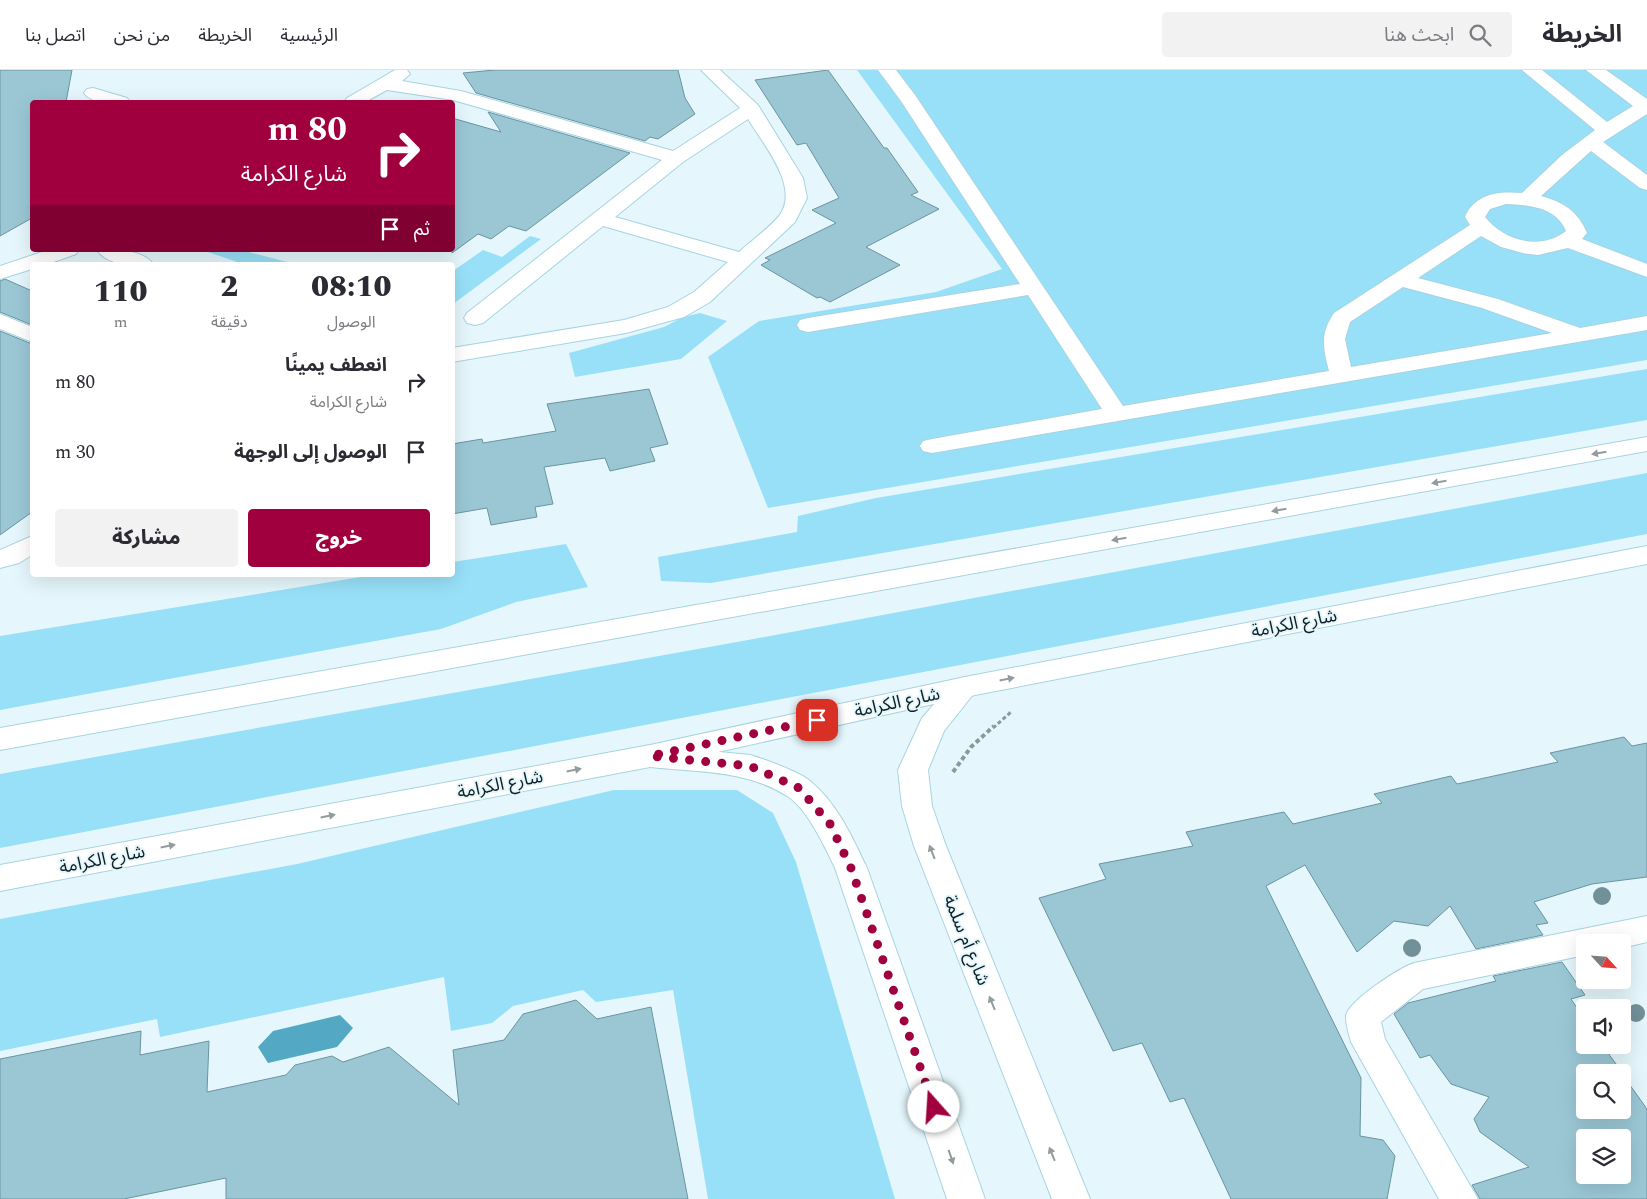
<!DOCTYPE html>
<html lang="ar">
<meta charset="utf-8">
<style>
body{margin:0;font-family:Spectral,"Noto Sans Arabic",serif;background:#f2f2f3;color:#2b2b33;direction:rtl;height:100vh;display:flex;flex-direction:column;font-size:19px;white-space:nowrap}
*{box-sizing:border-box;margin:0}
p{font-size:16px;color:#7c7c81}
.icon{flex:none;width:28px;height:28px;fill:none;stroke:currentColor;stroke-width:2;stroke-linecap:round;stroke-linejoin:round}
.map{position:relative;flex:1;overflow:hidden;direction:ltr}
.sheet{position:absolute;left:30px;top:192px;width:425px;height:315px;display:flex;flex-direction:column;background:#fff;border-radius:5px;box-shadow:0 5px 20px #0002;direction:rtl}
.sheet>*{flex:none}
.guide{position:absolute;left:30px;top:30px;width:425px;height:152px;border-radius:5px;box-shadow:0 5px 20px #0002;direction:rtl;background:#a0013e;color:#fff;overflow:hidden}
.needle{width:32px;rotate:116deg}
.tools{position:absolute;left:1576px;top:864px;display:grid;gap:10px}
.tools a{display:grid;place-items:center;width:55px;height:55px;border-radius:5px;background:#fff;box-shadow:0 5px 20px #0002;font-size:25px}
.pin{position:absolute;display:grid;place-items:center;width:42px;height:42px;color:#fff;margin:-21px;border-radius:10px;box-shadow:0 2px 8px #0006}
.me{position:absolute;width:55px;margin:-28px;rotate:341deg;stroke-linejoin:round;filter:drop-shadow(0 0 4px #0008)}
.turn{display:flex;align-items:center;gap:18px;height:105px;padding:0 25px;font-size:22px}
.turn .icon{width:65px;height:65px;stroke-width:2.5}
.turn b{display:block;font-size:35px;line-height:42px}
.then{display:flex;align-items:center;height:48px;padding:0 25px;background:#0003;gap:10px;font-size:19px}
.eta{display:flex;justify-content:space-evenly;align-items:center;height:85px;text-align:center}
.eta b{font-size:30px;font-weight:800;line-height:35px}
.action{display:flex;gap:10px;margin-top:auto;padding:10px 25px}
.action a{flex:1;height:58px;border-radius:5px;background:#a0013e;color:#fff;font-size:20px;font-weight:800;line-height:58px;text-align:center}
.action a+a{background:#f2f2f3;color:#2b2b33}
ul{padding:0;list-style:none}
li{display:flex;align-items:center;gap:15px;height:70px;padding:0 25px}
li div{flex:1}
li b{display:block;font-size:19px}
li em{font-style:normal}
header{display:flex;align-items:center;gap:30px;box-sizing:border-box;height:70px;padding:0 25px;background:#fff;border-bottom:1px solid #e1e1e2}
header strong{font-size:24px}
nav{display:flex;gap:28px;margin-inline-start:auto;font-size:18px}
.search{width:350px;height:45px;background:#f2f2f3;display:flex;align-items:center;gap:12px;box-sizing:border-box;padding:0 18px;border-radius:5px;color:#7c7c81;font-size:19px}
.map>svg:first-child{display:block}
.green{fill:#98e0f8}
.water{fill:#53a9c3}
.building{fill:#9bc7d5;stroke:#6a94a1;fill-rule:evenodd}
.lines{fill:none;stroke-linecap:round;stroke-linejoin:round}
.minor-casing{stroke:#a7d3e1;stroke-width:2}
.major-casing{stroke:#a7d3e1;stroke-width:2}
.path-far1{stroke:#899a9f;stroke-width:3;stroke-dasharray:4 2.5;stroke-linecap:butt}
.path{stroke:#899a9f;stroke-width:4;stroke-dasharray:4.5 3;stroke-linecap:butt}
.minor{fill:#fff;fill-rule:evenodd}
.major{fill:#fff;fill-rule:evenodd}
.tree{fill:#729098}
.oneway{fill:#939b9d}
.route{stroke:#a0013e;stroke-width:9;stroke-dasharray:0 16.2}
.labels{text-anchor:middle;stroke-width:4;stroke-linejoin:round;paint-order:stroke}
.street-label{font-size:18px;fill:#0f2025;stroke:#e5f7fc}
</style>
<header>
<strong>الخريطة</strong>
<div class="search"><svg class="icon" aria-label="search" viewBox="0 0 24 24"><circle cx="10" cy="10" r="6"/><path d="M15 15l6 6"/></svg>ابحث هنا</div>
<nav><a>الرئيسية</a><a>الخريطة</a><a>من نحن</a><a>اتصل بنا</a></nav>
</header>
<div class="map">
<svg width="1647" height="1129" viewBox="0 0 1647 1129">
<rect width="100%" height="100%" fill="#e5f7fc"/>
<g class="green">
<path d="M 857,0 L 1647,0 L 1647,290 L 768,438 L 708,287 L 759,251 L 936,222 L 1002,199 Z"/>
<path d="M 530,166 L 541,169 L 453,234 L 453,201 L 483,180 L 502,187 Z"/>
<path d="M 202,180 L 241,180 L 295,194 L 246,195 Z"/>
<path d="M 700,243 L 727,251 L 681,289 L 575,307 L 569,283 L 664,257 L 683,247 Z"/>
<path d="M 1647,299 L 1647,350 L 711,513 L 661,511 L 658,487 L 797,462 L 798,446 L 876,428 Z"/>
<path d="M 1647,403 L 1647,464 L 0,778 L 0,704 L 748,570 Z"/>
<path d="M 566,474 L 588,517 L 516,532 L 441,559 L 0,640 L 0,566 L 373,505 L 452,505 L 453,492 Z"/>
<path d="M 614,720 L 737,720 L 773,743 L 796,792 L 895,1129 L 708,1129 L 673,920 L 596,932 L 583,920 L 513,936 L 492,953 L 451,961 L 444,907 L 160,967 L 157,949 L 0,981 L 0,849 L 297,794 Z"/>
</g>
<path class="water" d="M 340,945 L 353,958 L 337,977 L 268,993 L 258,977 L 273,961 Z"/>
<g class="building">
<path d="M 0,0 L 72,0 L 66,32 L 32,32 L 32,148 L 0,166 Z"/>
<path d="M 495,0 L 678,0 L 685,28 L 695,44 L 658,69 L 650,67 L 645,71 L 476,23 L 463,3 Z"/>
<path d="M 828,0 L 884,78 L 887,78 L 918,122 L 911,125 L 939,139 L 866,177 L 900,195 L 830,232 L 820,227 L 817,228 L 761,195 L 770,190 L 765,188 L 836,153 L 812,140 L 839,128 L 806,73 L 797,75 L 755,10 Z"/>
<path d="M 488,42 L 630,83 L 526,161 L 509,156 L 491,169 L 478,164 L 452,183 L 452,48 L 501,62 Z"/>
<path d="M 5,209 L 32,221 L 32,255 L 0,242 L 0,211 Z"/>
<path d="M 0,261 L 32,274 L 32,442 L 0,465 Z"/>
<path d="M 649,319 L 668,374 L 650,378 L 655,391 L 610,401 L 605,388 L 544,397 L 553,434 L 535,437 L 537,447 L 491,455 L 487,438 L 452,444 L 452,374 L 482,369 L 483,373 L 556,361 L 547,334 Z"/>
<path d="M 1624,667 L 1632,676 L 1647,673 L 1647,807 L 1592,814 L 1534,832 L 1548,853 L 1536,855 L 1543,865 L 1476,879 L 1450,836 L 1428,856 L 1394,851 L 1357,882 L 1305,795 L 1266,816 L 1361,1008 L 1360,1066 L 1383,1070 L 1395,1086 L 1387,1129 L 1231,1129 L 1184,1028 L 1170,1032 L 1142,973 L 1113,981 L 1039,828 L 1106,809 L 1099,794 L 1193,776 L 1186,762 L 1284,742 L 1293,754 L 1382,733 L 1374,724 L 1451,706 L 1457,714 L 1558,692 L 1550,683 Z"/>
<path d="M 1562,892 L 1585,925 L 1571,929 L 1585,950 L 1585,975 L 1602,975 L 1622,1002 L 1585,1002 L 1585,1040 L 1622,1040 L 1622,1004 L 1647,1039 L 1647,1129 L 1480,1129 L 1472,1115 L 1529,1097 L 1480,1062 L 1474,1049 L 1489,1027 L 1451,1014 L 1430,985 L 1420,988 L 1394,944 L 1408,933 L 1496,911 L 1493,906 ZM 1585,1068 L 1622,1068 L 1622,1105 L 1585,1105 Z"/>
<path d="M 576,930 L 597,949 L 651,937 L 688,1129 L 226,1129 L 226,1108 L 124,1129 L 0,1129 L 0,989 L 141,961 L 140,985 L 209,971 L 207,1022 L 286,1005 L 295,995 L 332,986 L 343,992 L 389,977 L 459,1035 L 453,980 L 504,970 L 523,944 Z"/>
</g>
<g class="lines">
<g class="minor-casing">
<g id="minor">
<path d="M 395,0 L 407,0 L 410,4 L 402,11 L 461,21 L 673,81 L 740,38 L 701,0 L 720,0 L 758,35 L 803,108 L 807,128 L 795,152 L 710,232 L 684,247 L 626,263 L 452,292 L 452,278 L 624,250 L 668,237 L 694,222 L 728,192 L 603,156 L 483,253 L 475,255 L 467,253 L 464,248 L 467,243 L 662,90 L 453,30 L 387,20 L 365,32 L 344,32 L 347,28 ZM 748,49 C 763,74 801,118 779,146 C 768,159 751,171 739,182 L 615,147 L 683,92 Z"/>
<path d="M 878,0 L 896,0 L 915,25 L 1123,336 L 1329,301 C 1323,278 1320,263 1334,243 L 1470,155 L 1465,147 C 1475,123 1499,121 1522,123 L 1562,85 L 1595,60 L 1522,0 L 1542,0 L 1607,52 L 1633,36 L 1586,0 L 1606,0 L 1647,29 L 1647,44 L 1603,72 L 1647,105 L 1647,120 L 1640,118 L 1591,81 L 1541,126 C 1563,132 1578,141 1587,163 L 1582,169 L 1647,194 L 1647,207 L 1568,178 L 1538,185 L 1523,183 L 1501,177 L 1481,166 L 1418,208 L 1498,229 L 1580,258 L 1647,246 L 1647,260 L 932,383 L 923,381 L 920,376 L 923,371 L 932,369 L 1102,339 L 1028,225 L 808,262 L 800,260 L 797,255 L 800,250 L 808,248 L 1020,214 L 901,31 ZM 1506,134 C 1529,135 1556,137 1566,161 C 1541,181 1504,171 1485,147 L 1490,139 ZM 1403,217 L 1482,238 L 1552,263 L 1351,297 L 1345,269 L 1350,252 Z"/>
<path d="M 93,18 L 127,28 L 130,32 C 118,34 92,35 84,23 L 87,19 Z"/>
<path d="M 48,180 L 79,180 L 76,184 L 45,195 L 32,195 L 32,199 L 0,209 L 0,196 Z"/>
<path d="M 97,180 C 114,180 142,178 154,195 C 136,195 108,197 97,180 Z"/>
<path d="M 0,244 L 32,257 L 32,272 L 0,259 Z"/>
<path d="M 32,466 L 32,485 L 19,493 L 0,498 L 0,480 Z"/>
<path d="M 965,607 L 975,610 L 979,617 L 944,661 L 928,700 L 932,736 L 946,776 L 1090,1129 L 1052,1129 L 914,776 L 902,736 L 898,700 L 922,648 L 955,610 Z"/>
<path d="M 650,675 L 750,685 C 764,689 800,702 810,711 C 838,734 852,767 867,798 L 985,1129 L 947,1129 L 835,798 C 825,777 807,738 787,726 C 747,700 696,702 650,697 L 640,694 L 635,686 L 640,678 Z"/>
<path d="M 1647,846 L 1647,872 L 1622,878 L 1622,872 L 1585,872 L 1585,885 L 1423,919 L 1381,952 L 1385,969 L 1478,1129 L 1439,1129 L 1351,972 C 1349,964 1345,952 1346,945 C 1350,930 1399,898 1414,893 Z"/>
</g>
</g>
<g class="major-casing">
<g id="major">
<path d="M 1647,367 L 1647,381 L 0,680 L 0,658 Z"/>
<path d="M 1647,476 L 1647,494 L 965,627 L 650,697 L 0,821 L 0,795 L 650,675 L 965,607 Z"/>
</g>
</g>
<path class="path-far1" d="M 993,658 L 1011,642 L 1009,643"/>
<path class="path" d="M 953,702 L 971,677 L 994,656"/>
<use href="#minor" class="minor"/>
<use href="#major" class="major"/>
</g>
<g class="tree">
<circle cx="1602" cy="826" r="9"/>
<circle cx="1412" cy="878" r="9"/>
<circle cx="1636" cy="943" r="9"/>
</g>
<defs><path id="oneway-solid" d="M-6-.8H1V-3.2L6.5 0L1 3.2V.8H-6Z" transform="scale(1.25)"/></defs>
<g class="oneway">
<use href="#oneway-solid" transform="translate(1599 383) rotate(170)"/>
<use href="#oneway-solid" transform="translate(1439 412) rotate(170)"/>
<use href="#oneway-solid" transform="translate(1279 440) rotate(170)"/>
<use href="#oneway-solid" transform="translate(1119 469) rotate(170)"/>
<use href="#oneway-solid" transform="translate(1007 609) rotate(-11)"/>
<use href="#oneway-solid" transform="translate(574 700) rotate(-11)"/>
<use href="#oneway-solid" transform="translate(328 746) rotate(-11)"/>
<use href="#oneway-solid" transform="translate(168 776) rotate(-11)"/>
<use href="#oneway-solid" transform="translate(932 782) rotate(-111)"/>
<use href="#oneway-solid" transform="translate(992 933) rotate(-112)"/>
<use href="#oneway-solid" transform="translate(1052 1084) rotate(-112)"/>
<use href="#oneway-solid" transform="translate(951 1087) rotate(71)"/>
</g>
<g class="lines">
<path class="route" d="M 817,650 L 650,686 L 750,696 L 799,718 L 830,754 L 851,798 L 934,1037"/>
</g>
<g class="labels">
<g class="street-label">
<text transform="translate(1294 553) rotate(-11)" y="6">شارع الكرامة</text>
<text transform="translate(897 632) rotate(-12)" y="6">شارع الكرامة</text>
<text transform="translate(500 714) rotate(-11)" y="6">شارع الكرامة</text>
<text transform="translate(102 789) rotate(-11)" y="6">شارع الكرامة</text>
<text transform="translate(967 870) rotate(68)" y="6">شارع أم سلمة</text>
</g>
</g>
</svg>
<div class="tools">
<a><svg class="needle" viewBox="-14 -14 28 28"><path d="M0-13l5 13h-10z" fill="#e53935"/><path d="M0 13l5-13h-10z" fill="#7c7c81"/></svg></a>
<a><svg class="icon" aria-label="sound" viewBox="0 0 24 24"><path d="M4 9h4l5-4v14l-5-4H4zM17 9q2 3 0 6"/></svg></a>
<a><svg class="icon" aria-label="search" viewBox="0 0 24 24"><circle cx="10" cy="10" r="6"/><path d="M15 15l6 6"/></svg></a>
<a><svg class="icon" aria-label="layers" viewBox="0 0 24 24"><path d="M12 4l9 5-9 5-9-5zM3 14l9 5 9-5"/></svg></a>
</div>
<div class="pin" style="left:817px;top:650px;background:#d93025"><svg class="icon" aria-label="arrive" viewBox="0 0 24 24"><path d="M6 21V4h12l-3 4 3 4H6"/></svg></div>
<svg class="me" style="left:934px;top:1037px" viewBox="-20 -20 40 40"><circle r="19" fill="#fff"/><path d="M0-13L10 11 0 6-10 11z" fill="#a0013e"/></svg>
<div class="guide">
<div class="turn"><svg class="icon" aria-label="right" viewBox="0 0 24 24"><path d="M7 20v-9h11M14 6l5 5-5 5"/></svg><div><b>80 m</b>شارع الكرامة</div></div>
<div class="then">ثم<svg class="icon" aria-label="arrive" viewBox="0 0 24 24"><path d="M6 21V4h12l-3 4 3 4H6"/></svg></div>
</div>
<section class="sheet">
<div class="eta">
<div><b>08:10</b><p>الوصول</p></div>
<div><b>2</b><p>دقيقة</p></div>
<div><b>110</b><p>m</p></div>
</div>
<ul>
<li><svg class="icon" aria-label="right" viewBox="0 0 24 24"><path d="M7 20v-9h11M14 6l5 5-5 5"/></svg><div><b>انعطف يمينًا</b><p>شارع الكرامة</p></div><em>80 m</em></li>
<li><svg class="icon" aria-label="arrive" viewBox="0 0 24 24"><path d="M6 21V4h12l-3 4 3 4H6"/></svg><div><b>الوصول إلى الوجهة</b></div><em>30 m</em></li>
</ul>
<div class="action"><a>خروج</a><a>مشاركة</a></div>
</section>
</div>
